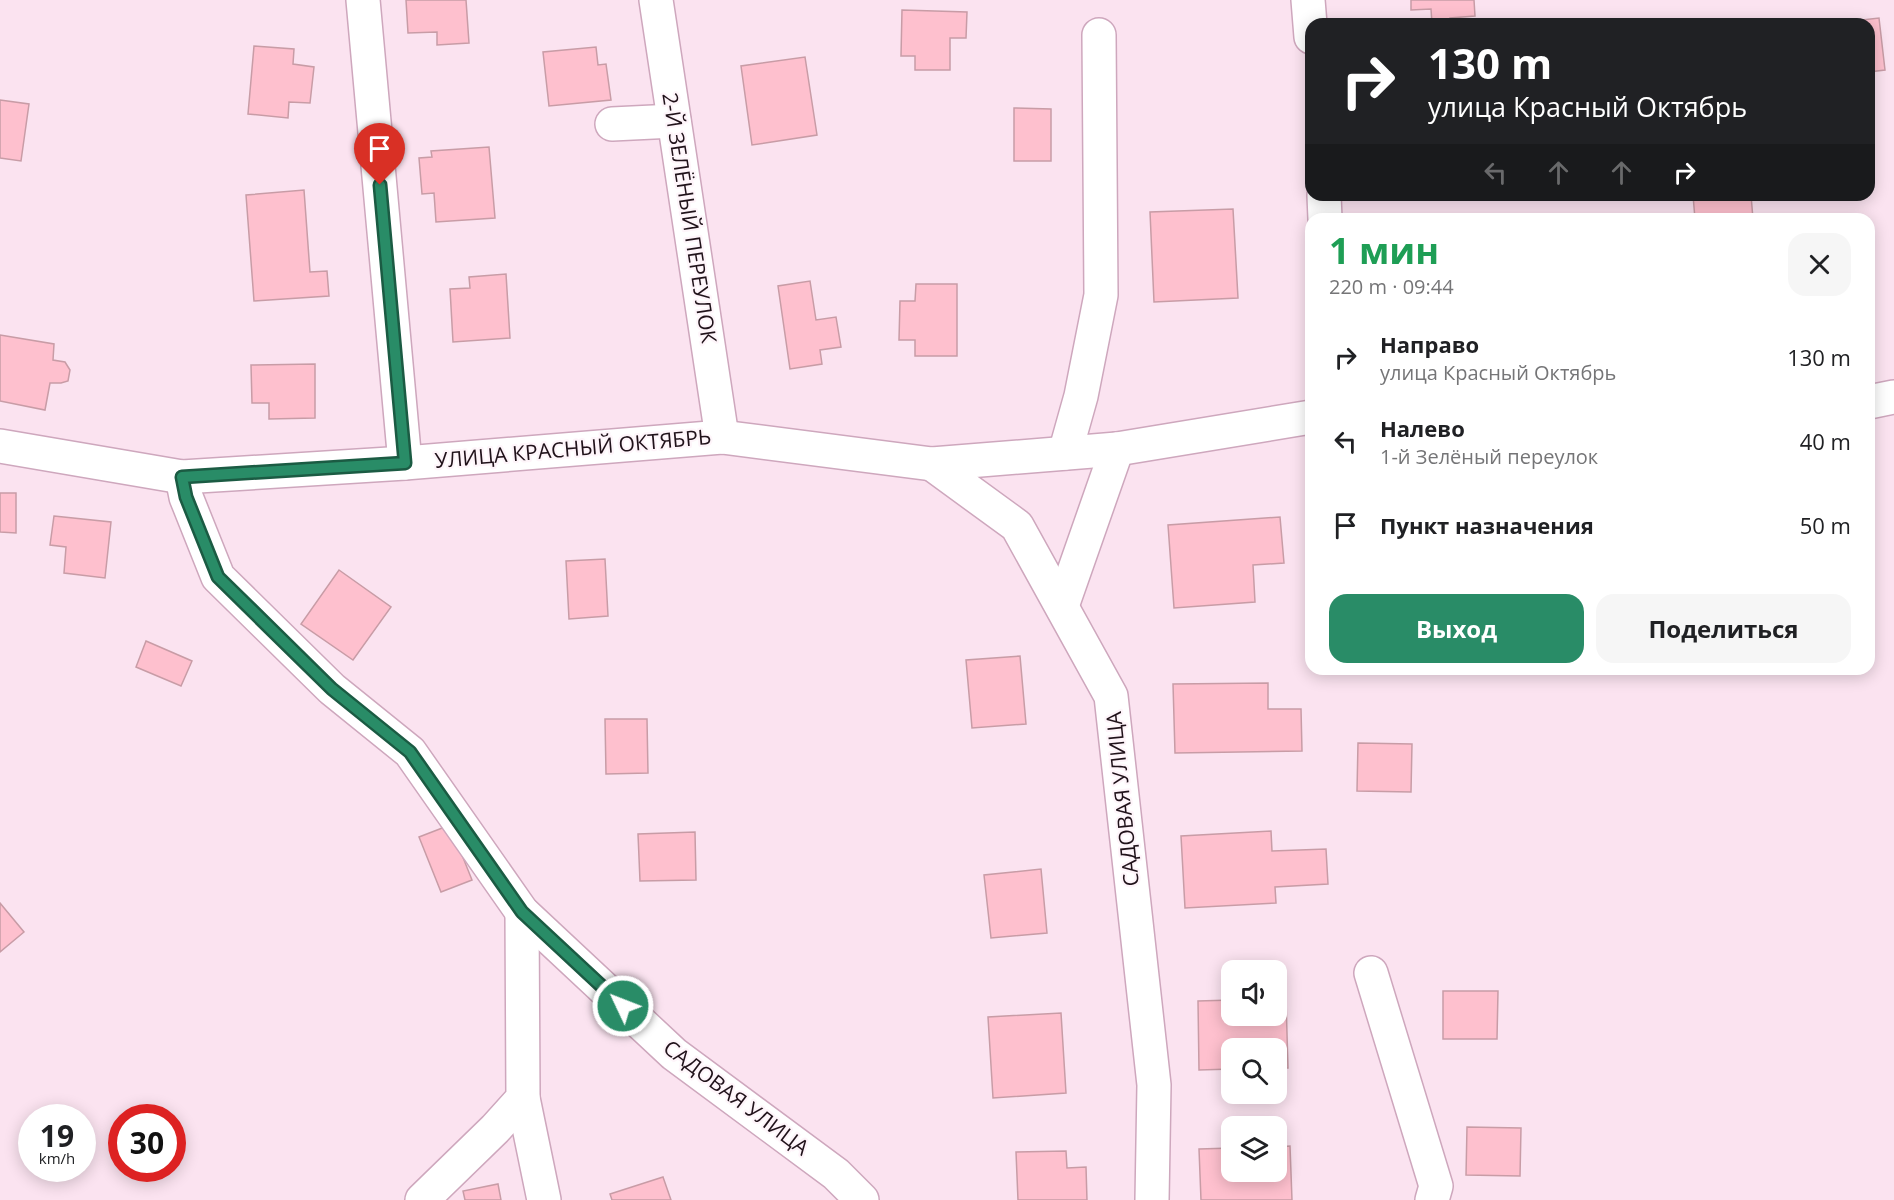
<!DOCTYPE html>
<html lang="ru">
<meta charset="utf-8">
<style>
body{margin:0;font-family:"Open Sans",sans-serif;background:#f6f6f6;color:#202124;height:100vh;display:flex;flex-direction:column;font-size:22px;white-space:nowrap}
*{box-sizing:border-box;margin:0}
p{font-size:20px;color:#757577}
.icon{flex:none;width:33px;height:33px;fill:none;stroke:currentColor;stroke-width:2;stroke-linecap:round;stroke-linejoin:round}
.map{position:relative;flex:1;overflow:hidden}
.drawer{position:absolute;left:1305px;top:213px;width:570px;height:462px;display:flex;flex-direction:column;background:#fff;border-radius:18px;box-shadow:0 3px 15px #0003}
.drawer>*{flex:none}
.guide{position:absolute;left:1305px;top:18px;width:570px;height:183px;border-radius:18px;box-shadow:0 3px 15px #0003;background:#202124;color:#fff;overflow:hidden}
.controls{position:absolute;left:1221px;top:960px;display:grid;gap:12px}
.controls a{display:grid;place-items:center;width:66px;height:66px;border-radius:12px;background:#fff;box-shadow:0 3px 15px #0003;font-size:30px}
.speed{position:absolute;left:18px;top:1104px;display:flex;gap:12px;font-size:30px;font-weight:700;text-align:center}
.speed>*{display:grid;place-content:center;width:78px;height:78px;border-radius:50%;background:#fff;box-shadow:0 3px 15px #0003;line-height:1}
.speed small{font-size:15px;font-weight:400}
.speed .limit{border:9px solid #d22;background:#fff;color:#111}
.pin{position:absolute;display:grid;place-items:center;width:51px;height:51px;color:#fff;margin:-62px -26px;border-radius:50% 50% 50% 0;rotate:-45deg;box-shadow:0 0 6px #0007}
.pin .icon{rotate:45deg}
.me{position:absolute;width:66px;margin:-33px;rotate:313deg;stroke-linejoin:round;filter:drop-shadow(0 0 4px #0008)}
.turn{display:flex;align-items:center;gap:21px;height:126px;padding:0 24px;font-size:27px}
.turn .icon{width:78px;height:78px;stroke-width:2.5}
.turn b{display:block;font-size:42px;line-height:51px}
.lanes{display:flex;align-items:center;height:57px;padding:0 24px;background:#0003;justify-content:center;gap:30px;direction:ltr}
.lanes .off{opacity:.35}
.round{display:grid;place-items:center;flex:none;width:63px;height:63px;border-radius:18px;background:#f6f6f6}
.summary{display:flex;align-items:center;justify-content:space-between;height:102px;padding:0 24px}
h1{font-size:36px;font-weight:700;line-height:45px;color:#1e9e55}
.button{display:flex;gap:12px;margin-top:auto;padding:12px 24px}
.button a{flex:1;height:69px;border-radius:18px;background:#298c67;color:#fff;font-size:24px;font-weight:700;line-height:69px;text-align:center}
.button a+a{background:#f6f6f6;color:#202124}
ul{padding:0;list-style:none}
li{display:flex;align-items:center;gap:18px;height:84px;padding:0 24px}
li div{flex:1}
li b{display:block;font-size:22px}
li em{font-style:normal}
.map>svg:first-child{display:block}
.building{fill:#fec0ce;stroke:#c89ca6;stroke-width:1.5}
.lines{fill:none;stroke-linecap:round;stroke-linejoin:round}
.minor-casing{stroke:#cea7bd;stroke-width:36}
.minor{stroke:#fff;stroke-width:33}
.route-casing{stroke:#1b5b43;stroke-width:15}
.route{stroke:#298c67;stroke-width:10}
.labels{text-anchor:middle;stroke-width:4.5;stroke-linejoin:round;paint-order:stroke}
.street-label{font-size:21px;fill:#20121a;stroke:#fef5fa}
</style>
<div class="map">
<svg width="1894" height="1200" viewBox="0 0 1894 1200">
<rect width="100%" height="100%" fill="#fbe3f0"/>
<g class="building">
<path d="M 406,0 L 466,0 L 469,43 L 437,45 L 437,32 L 408,33 Z"/>
<path d="M 1411,0 L 1474,0 L 1475,16 L 1450,18 L 1450,24 L 1432,24 L 1431,9 L 1411,10 Z"/>
<path d="M 902,10 L 967,12 L 966,38 L 950,38 L 950,70 L 915,70 L 915,56 L 901,56 Z"/>
<path d="M 1879,18 L 1885,70 L 1869,72 L 1869,24 L 1826,24 Z"/>
<path d="M 254,46 L 294,49 L 293,64 L 314,67 L 310,103 L 289,102 L 288,118 L 248,114 Z"/>
<path d="M 596,47 L 598,65 L 606,64 L 611,100 L 549,106 L 543,52 Z"/>
<path d="M 805,57 L 817,135 L 752,145 L 741,66 Z"/>
<path d="M 0,100 L 29,104 L 21,161 L 0,158 Z"/>
<path d="M 1014,108 L 1051,109 L 1051,161 L 1014,161 Z"/>
<path d="M 489,147 L 495,218 L 436,222 L 434,193 L 422,194 L 419,158 L 432,157 L 431,151 Z"/>
<path d="M 304,190 L 310,272 L 327,271 L 329,296 L 254,301 L 246,195 Z"/>
<path d="M 1693,195 L 1751,195 L 1753,219 L 1695,219 Z"/>
<path d="M 1233,209 L 1238,298 L 1154,302 L 1150,212 Z"/>
<path d="M 1545,216 L 1546,219 L 1489,219 Z"/>
<path d="M 506,274 L 510,338 L 453,342 L 450,289 L 470,288 L 469,277 Z"/>
<path d="M 810,281 L 816,320 L 836,317 L 841,347 L 820,350 L 822,364 L 790,369 L 778,286 Z"/>
<path d="M 916,284 L 957,284 L 957,356 L 915,356 L 915,340 L 899,340 L 900,301 L 915,301 Z"/>
<path d="M 0,335 L 54,344 L 53,360 L 65,362 L 70,370 L 68,381 L 61,383 L 50,383 L 45,410 L 0,401 Z"/>
<path d="M 315,364 L 315,418 L 269,419 L 269,403 L 252,403 L 251,365 Z"/>
<path d="M 0,493 L 16,493 L 16,533 L 0,532 Z"/>
<path d="M 54,516 L 111,522 L 105,578 L 64,573 L 66,547 L 50,545 Z"/>
<path d="M 1280,517 L 1284,563 L 1253,565 L 1255,602 L 1174,608 L 1168,525 Z"/>
<path d="M 605,559 L 608,616 L 569,619 L 566,561 Z"/>
<path d="M 339,570 L 391,607 L 353,660 L 301,624 Z"/>
<path d="M 146,641 L 192,661 L 181,686 L 136,667 Z"/>
<path d="M 1020,656 L 1026,724 L 972,728 L 966,660 Z"/>
<path d="M 1268,683 L 1268,709 L 1301,709 L 1302,751 L 1175,753 L 1173,684 Z"/>
<path d="M 605,719 L 647,719 L 648,773 L 606,774 Z"/>
<path d="M 1358,743 L 1412,744 L 1411,792 L 1357,791 Z"/>
<path d="M 450,825 L 472,880 L 441,892 L 419,837 Z"/>
<path d="M 1271,831 L 1272,851 L 1326,849 L 1328,884 L 1275,887 L 1276,903 L 1185,908 L 1181,836 Z"/>
<path d="M 695,832 L 696,880 L 640,881 L 638,834 Z"/>
<path d="M 1041,869 L 1047,933 L 991,938 L 984,875 Z"/>
<path d="M 0,903 L 24,932 L 0,952 Z"/>
<path d="M 1443,991 L 1498,991 L 1497,1039 L 1443,1039 Z"/>
<path d="M 1276,999 L 1286,999 L 1288,1068 L 1276,1068 L 1276,1048 L 1232,1048 L 1232,1069 L 1199,1070 L 1198,1001 L 1232,1000 L 1232,1016 L 1276,1016 Z"/>
<path d="M 1061,1013 L 1066,1093 L 993,1098 L 988,1017 Z"/>
<path d="M 1467,1127 L 1521,1128 L 1520,1176 L 1466,1175 Z"/>
<path d="M 1290,1146 L 1292,1200 L 1201,1200 L 1199,1149 L 1232,1148 L 1232,1172 L 1276,1172 L 1276,1147 Z"/>
<path d="M 1066,1151 L 1067,1168 L 1086,1167 L 1087,1200 L 1018,1200 L 1016,1152 Z"/>
<path d="M 663,1177 L 671,1200 L 612,1200 L 610,1194 Z"/>
<path d="M 498,1184 L 501,1200 L 465,1200 L 463,1191 Z"/>
</g>
<g class="lines">
<g class="minor-casing">
<g id="minor">
<path d="M 363,0 L 405,463"/>
<path d="M 656,0 L 722,437"/>
<path d="M 1308,0 L 1311,37"/>
<path d="M 612,124 L 674,121"/>
<path d="M 1324,195 L 1325,219"/>
<path d="M 1869,402 L 1894,397"/>
<path d="M 0,446 L 182,477 L 405,463 L 722,437 L 932,464 L 1117,449 L 1311,417"/>
<path d="M 1065,453 L 1081,396 L 1101,295 L 1099,35"/>
<path d="M 932,464 L 1017,526 L 1111,696 L 1154,1085 L 1152,1200"/>
<path d="M 182,477 L 186,497 L 218,577 L 332,689 L 410,752 L 522,912 L 674,1054 L 836,1174 L 862,1200"/>
<path d="M 1062,606 L 1117,449"/>
<path d="M 1371,973 L 1436,1186 L 1432,1200"/>
<path d="M 523,1098 L 544,1200"/>
<path d="M 422,1200 L 495,1129 L 523,1098 L 522,912"/>
</g>
</g>
<use href="#minor" class="minor"/>
</g>
<g class="lines">
<g class="route-casing">
<path id="route" d="M 380,185 L 405,463 L 182,477 L 186,497 L 218,577 L 332,689 L 410,752 L 522,912 L 623,1006"/>
</g>
<use href="#route" class="route"/>
</g>
<g class="labels">
<g class="street-label">
<text transform="translate(689 218) rotate(81)" y="7">2-Й ЗЕЛЁНЫЙ ПЕРЕУЛОК</text>
<text transform="translate(573 449) rotate(-5)" y="7">УЛИЦА КРАСНЫЙ ОКТЯБРЬ</text>
<text transform="translate(1123 799) rotate(-96)" y="7">САДОВАЯ УЛИЦА</text>
<text transform="translate(736 1098) rotate(37)" y="7">САДОВАЯ УЛИЦА</text>
</g>
</g>
</svg>
<div class="controls">
<a><svg class="icon" aria-label="sound" viewBox="0 0 24 24"><path d="M4 9h4l5-4v14l-5-4H4zM17 9q2 3 0 6"/></svg></a>
<a><svg class="icon" aria-label="search" viewBox="0 0 24 24"><circle cx="10" cy="10" r="6"/><path d="M15 15l6 6"/></svg></a>
<a><svg class="icon" aria-label="layers" viewBox="0 0 24 24"><path d="M12 4l9 5-9 5-9-5zM3 14l9 5 9-5"/></svg></a>
</div>
<div class="speed"><div>19<small>km/h</small></div><div class="limit">30</div></div>
<div class="pin" style="left:380px;top:185px;background:#d93025"><svg class="icon" aria-label="arrive" viewBox="0 0 24 24"><path d="M6 21V4h12l-3 4 3 4H6"/></svg></div>
<svg class="me" style="left:623px;top:1006px" viewBox="-20 -20 40 40"><circle r="17" fill="#298c67" stroke="#fff" stroke-width="3"/><path d="M0-11L8 9 0 5-8 9z" fill="#fff"/></svg>
<div class="guide">
<div class="turn"><svg class="icon" aria-label="right" viewBox="0 0 24 24"><path d="M7 20v-9h11M14 6l5 5-5 5"/></svg><div><b>130 m</b>улица Красный Октябрь</div></div>
<div class="lanes"><svg class="icon off" aria-label="left" viewBox="0 0 24 24"><path d="M17 20v-9H6M10 6l-5 5 5 5"/></svg><svg class="icon off" aria-label="ahead" viewBox="0 0 24 24"><path d="M12 20V5M6 11l6-6 6 6"/></svg><svg class="icon off" aria-label="ahead" viewBox="0 0 24 24"><path d="M12 20V5M6 11l6-6 6 6"/></svg><svg class="icon" aria-label="right" viewBox="0 0 24 24"><path d="M7 20v-9h11M14 6l5 5-5 5"/></svg></div>
</div>
<section class="drawer">
<div class="summary"><div><h1>1 мин</h1><p>220 m · 09:44</p></div><a class="round"><svg class="icon" aria-label="close" viewBox="0 0 24 24"><path d="M6 6l12 12M18 6L6 18"/></svg></a></div>
<ul>
<li><svg class="icon" aria-label="right" viewBox="0 0 24 24"><path d="M7 20v-9h11M14 6l5 5-5 5"/></svg><div><b>Направо</b><p>улица Красный Октябрь</p></div><em>130 m</em></li>
<li><svg class="icon" aria-label="left" viewBox="0 0 24 24"><path d="M17 20v-9H6M10 6l-5 5 5 5"/></svg><div><b>Налево</b><p>1-й Зелёный переулок</p></div><em>40 m</em></li>
<li><svg class="icon" aria-label="arrive" viewBox="0 0 24 24"><path d="M6 21V4h12l-3 4 3 4H6"/></svg><div><b>Пункт назначения</b></div><em>50 m</em></li>
</ul>
<div class="button"><a>Выход</a><a>Поделиться</a></div>
</section>
</div>
